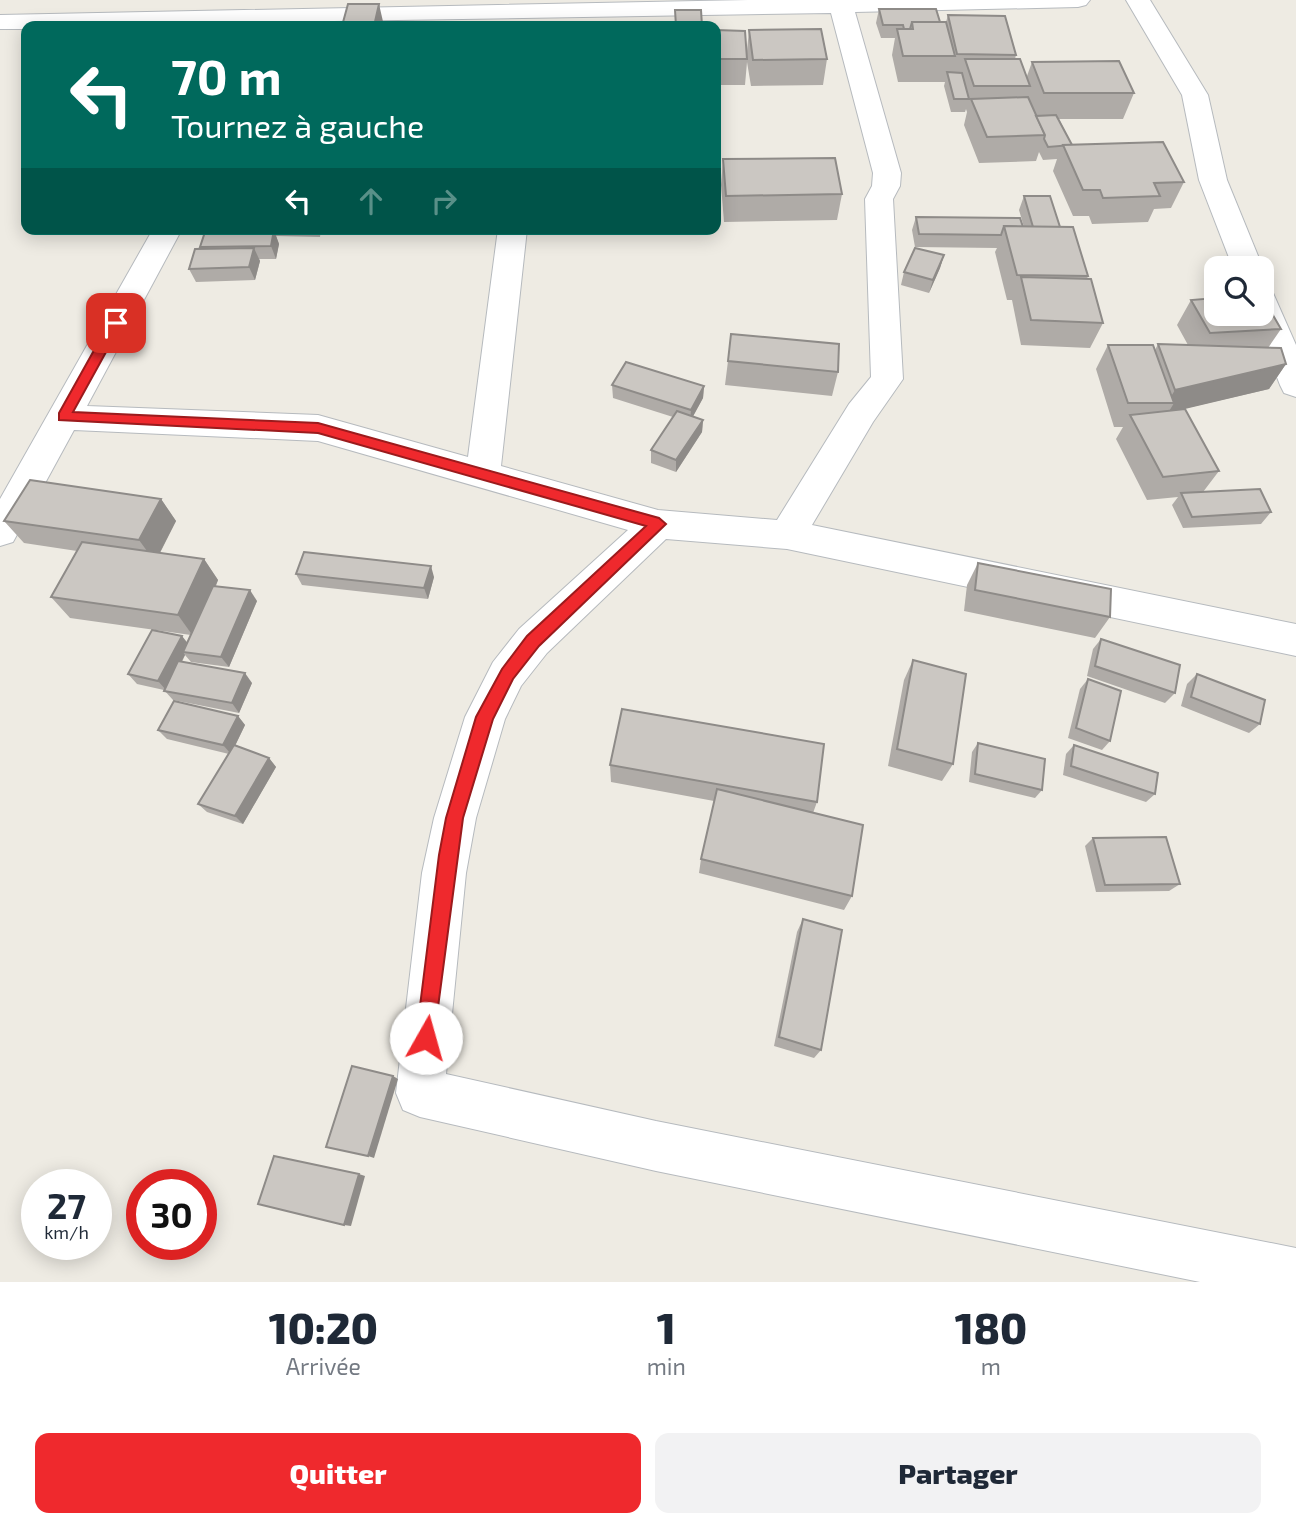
<!DOCTYPE html>
<html lang="fr">
<meta charset="utf-8">
<style>
body{margin:0;font-family:"Exo 2",sans-serif;background:#f2f2f3;color:#1f2937;height:100vh;display:flex;flex-direction:column;font-size:26px;white-space:nowrap}
*{box-sizing:border-box;margin:0}
p{font-size:23px;color:#747a83}
.icon{flex:none;width:38px;height:38px;fill:none;stroke:currentColor;stroke-width:2;stroke-linecap:round;stroke-linejoin:round}
.map{position:relative;height:1282px;overflow:hidden}
.side{display:flex;flex-direction:column;background:#fff;flex:1}
.side>*{flex:none}
.hud{position:absolute;left:21px;top:21px;width:700px;height:214px;border-radius:14px;box-shadow:0 4px 18px #0003;background:#00695c;color:#fff;overflow:hidden}
.fabs{position:absolute;left:1204px;top:256px;display:grid;gap:14px}
.fabs a{display:grid;place-items:center;width:70px;height:70px;border-radius:14px;background:#fff;box-shadow:0 4px 18px #0003;font-size:35px}
.speed{position:absolute;left:21px;top:1169px;display:flex;gap:14px;font-size:35px;font-weight:700;text-align:center}
.speed>*{display:grid;place-content:center;width:91px;height:91px;border-radius:50%;background:#fff;box-shadow:0 4px 18px #0003;line-height:1}
.speed small{font-size:18px;font-weight:400}
.speed .limit{border:10px solid #d22;background:#fff;color:#111}
.pin{position:absolute;display:grid;place-items:center;width:60px;height:60px;color:#fff;margin:-30px;border-radius:14px;box-shadow:0 4px 10px #0006}
.me{position:absolute;width:77px;margin:-38px;rotate:7deg;stroke-linejoin:round;filter:drop-shadow(0 0 5px #0008)}
.turn{display:flex;align-items:center;gap:24px;height:147px;padding:0 35px;font-size:32px}
.turn .icon{width:91px;height:91px;stroke-width:2.5}
.turn b{display:block;font-size:49px;line-height:60px}
.lanes{display:flex;align-items:center;height:66px;padding:0 35px;background:#0003;justify-content:center;gap:35px;direction:ltr}
.lanes .off{opacity:.35}
.eta{display:flex;justify-content:space-evenly;align-items:center;height:119px;text-align:center}
.eta b{font-size:42px;font-weight:800;line-height:49px}
.primary-button{display:flex;gap:14px;margin-top:auto;padding:14px 35px}
.primary-button a{flex:1;height:80px;border-radius:14px;background:#ef292d;color:#fff;font-size:28px;font-weight:800;line-height:80px;text-align:center}
.primary-button a+a{background:#f2f2f3;color:#1f2937}
.map>svg:first-child{display:block}
.lines{fill:none;stroke-linecap:round;stroke-linejoin:round}
.street-casing{stroke:#b6babe;stroke-width:2}
.street{fill:#fff;fill-rule:evenodd}
.wall{fill:#afaba7}
.shaded-wall{fill:#8e8b88}
.building{fill:#cbc7c2;stroke:#8e8b88;stroke-width:2}
.route{fill:#ef292d;stroke:#9b1b1d;stroke-width:2}
</style>
<div class="map">
<svg width="1296" height="1282" viewBox="0 0 1296 1282">
<rect width="100%" height="100%" fill="#eeebe3"/>
<g class="lines">
<g class="street-casing">
<g id="street">
<path d="M 748,0 L 1090,0 L 1086,5 L 1078,7 L 855,12 L 901,173 L 900,186 L 893,199 L 903,379 L 873,422 L 812,525 L 1296,624 L 1296,656 L 787,549 L 666,539 L 547,653 L 521,686 L 505,719 L 476,818 L 466,873 L 446,1074 L 656,1121 L 1296,1248 L 1296,1282 L 1200,1282 L 656,1171 L 420,1117 L 403,1110 L 396,1093 L 422,873 L 434,818 L 465,717 L 493,662 L 519,629 L 628,530 L 318,441 L 74,430 L 13,542 L 0,546 L 0,499 L 153,229 L 182,229 L 87,406 L 318,415 L 468,457 L 498,229 L 527,229 L 501,466 L 658,510 L 777,520 L 849,404 L 871,377 L 865,199 L 872,186 L 873,173 L 831,13 L 26,26 L 26,29 L 0,29 L 0,15 Z"/>
<path d="M 1126,0 L 1150,0 L 1208,95 L 1227,180 L 1263,268 L 1262,270 L 1262,268 L 1233,268 L 1199,180 L 1182,95 Z"/>
<path d="M 1262,290 L 1273,293 L 1296,345 L 1296,397 L 1284,393 L 1280,385 L 1252,313 L 1262,313 Z"/>
</g>
</g>
<use href="#street" class="street"/>
</g>
<g class="wall">
<path d="M 879,9 L 940,22 L 946,22 L 948,15 L 1016,55 L 1015,59 L 1027,76 L 1032,62 L 1134,93 L 1123,119 L 1059,119 L 1072,145 L 1184,182 L 1171,208 L 1154,209 L 1148,222 L 1092,224 L 1089,216 L 1073,216 L 1053,171 L 1057,159 L 1043,160 L 1039,152 L 1036,161 L 979,163 L 964,125 L 967,112 L 966,109 L 965,112 L 951,112 L 944,86 L 945,82 L 898,82 L 892,55 L 895,38 L 881,38 L 876,23 Z"/>
<path d="M 716,30 L 747,51 L 749,30 L 827,59 L 823,85 L 751,86 L 747,62 L 745,85 L 716,85 Z"/>
<path d="M 723,159 L 842,194 L 837,220 L 724,222 L 721,185 Z"/>
<path d="M 1024,196 L 1060,227 L 1088,276 L 1087,279 L 1103,323 L 1090,348 L 1021,345 L 1012,300 L 1007,300 L 995,252 L 997,248 L 915,247 L 912,230 L 916,217 L 1024,227 L 1019,210 Z"/>
<path d="M 207,229 L 321,229 L 320,237 L 276,236 L 279,244 L 276,259 L 259,259 L 260,261 L 255,280 L 196,282 L 189,269 L 201,249 L 200,247 L 208,232 Z"/>
<path d="M 944,255 L 940,268 L 929,293 L 901,285 L 904,272 Z"/>
<path d="M 1191,300 L 1281,329 L 1268,348 L 1286,364 L 1269,389 L 1178,410 L 1219,471 L 1203,492 L 1271,512 L 1261,524 L 1183,528 L 1172,505 L 1178,497 L 1147,500 L 1116,439 L 1123,427 L 1114,427 L 1096,369 L 1108,345 L 1155,350 L 1158,344 L 1188,345 L 1177,325 Z"/>
<path d="M 728,361 L 838,372 L 832,396 L 725,385 Z"/>
<path d="M 612,385 L 704,386 L 703,398 L 693,416 L 703,420 L 702,432 L 676,472 L 651,463 L 651,450 L 673,417 L 613,398 Z"/>
<path d="M 161,499 L 176,521 L 160,553 L 204,559 L 218,580 L 216,586 L 257,601 L 229,667 L 191,662 L 185,655 L 182,662 L 252,683 L 239,713 L 173,700 L 164,690 L 137,684 L 128,674 L 187,643 L 191,635 L 70,618 L 51,597 L 77,551 L 24,543 L 4,521 Z"/>
<path d="M 978,563 L 1110,617 L 1095,638 L 964,611 L 967,585 Z"/>
<path d="M 296,574 L 434,577 L 428,599 L 302,585 Z"/>
<path d="M 1101,639 L 1175,693 L 1165,703 L 1087,676 L 1093,649 Z"/>
<path d="M 913,660 L 953,764 L 942,781 L 888,766 L 904,680 Z"/>
<path d="M 1197,674 L 1260,724 L 1249,733 L 1181,706 L 1187,684 Z"/>
<path d="M 1088,679 L 1110,741 L 1102,750 L 1068,738 L 1080,689 Z"/>
<path d="M 238,716 L 245,725 L 235,746 L 269,758 L 276,767 L 243,824 L 207,812 L 198,804 L 229,754 L 167,739 L 158,730 Z"/>
<path d="M 978,743 L 1042,790 L 1035,798 L 969,782 L 972,752 Z"/>
<path d="M 1074,745 L 1155,794 L 1146,802 L 1063,775 L 1066,754 Z"/>
<path d="M 610,765 L 817,802 L 813,813 L 852,896 L 844,910 L 699,873 L 701,859 L 714,801 L 611,782 Z"/>
<path d="M 1093,838 L 1180,884 L 1169,891 L 1096,892 L 1085,846 Z"/>
<path d="M 803,919 L 821,1050 L 814,1058 L 774,1046 L 797,932 Z"/>
</g>
<g class="shaded-wall">
<path d="M 379,4 L 384,26 L 374,26 Z"/>
<path d="M 274,230 L 279,244 L 276,259 L 271,246 Z"/>
<path d="M 254,248 L 260,261 L 255,280 L 249,267 Z"/>
<path d="M 944,255 L 940,268 L 929,293 L 933,280 Z"/>
<path d="M 1286,364 L 1269,389 L 1168,413 L 1174,403 L 1167,403 L 1175,390 Z"/>
<path d="M 704,386 L 703,398 L 690,422 L 691,410 Z"/>
<path d="M 703,420 L 702,432 L 676,472 L 676,460 Z"/>
<path d="M 161,499 L 176,521 L 155,562 L 139,540 Z"/>
<path d="M 204,559 L 218,580 L 193,636 L 178,615 Z"/>
<path d="M 431,566 L 434,577 L 428,599 L 424,588 Z"/>
<path d="M 250,590 L 257,601 L 229,667 L 221,657 Z"/>
<path d="M 182,636 L 190,646 L 183,652 L 185,655 L 166,690 L 158,681 Z"/>
<path d="M 245,673 L 252,683 L 239,713 L 232,703 Z"/>
<path d="M 238,716 L 245,725 L 231,754 L 223,745 Z"/>
<path d="M 269,758 L 276,767 L 243,824 L 235,816 Z"/>
<path d="M 393,1076 L 398,1079 L 374,1158 L 368,1156 Z"/>
<path d="M 359,1174 L 365,1176 L 351,1226 L 344,1225 Z"/>
</g>
<g class="building">
<path d="M 348,4 L 379,4 L 374,26 L 342,26 Z"/>
<path d="M 879,9 L 936,9 L 940,22 L 912,22 L 910,29 L 904,29 L 903,25 L 883,25 Z"/>
<path d="M 675,10 L 701,10 L 702,26 L 676,26 Z"/>
<path d="M 948,15 L 1005,16 L 1016,55 L 957,54 Z"/>
<path d="M 912,22 L 946,22 L 955,56 L 903,56 L 897,29 L 913,29 Z"/>
<path d="M 821,29 L 827,59 L 753,60 L 749,30 Z"/>
<path d="M 716,30 L 745,31 L 747,59 L 716,59 Z"/>
<path d="M 965,59 L 1020,59 L 1030,86 L 974,86 Z"/>
<path d="M 1119,61 L 1134,93 L 1044,93 L 1032,62 Z"/>
<path d="M 947,72 L 962,73 L 969,99 L 954,99 Z"/>
<path d="M 1028,97 L 1045,135 L 987,137 L 971,99 Z"/>
<path d="M 1056,115 L 1072,145 L 1048,147 L 1044,139 L 1045,135 L 1036,116 Z"/>
<path d="M 1163,142 L 1184,182 L 1154,183 L 1160,196 L 1103,198 L 1100,190 L 1083,190 L 1063,145 Z"/>
<path d="M 835,158 L 842,194 L 726,196 L 723,159 Z"/>
<path d="M 1024,196 L 1050,196 L 1060,227 L 1033,227 Z"/>
<path d="M 916,217 L 1020,218 L 1023,227 L 1004,226 L 1001,235 L 919,234 Z"/>
<path d="M 1004,226 L 1073,227 L 1088,276 L 1017,275 Z"/>
<path d="M 274,230 L 271,246 L 200,247 L 205,232 Z"/>
<path d="M 254,248 L 249,267 L 189,269 L 195,249 Z"/>
<path d="M 915,248 L 944,255 L 933,280 L 904,272 Z"/>
<path d="M 1021,277 L 1091,279 L 1103,323 L 1031,320 Z"/>
<path d="M 1262,296 L 1281,329 L 1210,333 L 1191,300 L 1216,298 L 1216,313 L 1262,313 Z"/>
<path d="M 731,334 L 839,344 L 838,372 L 728,361 Z"/>
<path d="M 1158,344 L 1281,348 L 1286,364 L 1175,390 Z"/>
<path d="M 1108,345 L 1153,345 L 1174,403 L 1128,403 Z"/>
<path d="M 626,362 L 704,386 L 691,410 L 612,385 Z"/>
<path d="M 1185,409 L 1219,471 L 1163,477 L 1130,415 Z"/>
<path d="M 677,411 L 703,420 L 676,460 L 651,450 Z"/>
<path d="M 30,480 L 161,499 L 139,540 L 4,521 Z"/>
<path d="M 1260,489 L 1271,512 L 1192,517 L 1181,493 Z"/>
<path d="M 82,542 L 204,559 L 178,615 L 51,597 Z"/>
<path d="M 304,552 L 431,566 L 424,588 L 296,574 Z"/>
<path d="M 978,563 L 1111,589 L 1110,617 L 975,590 Z"/>
<path d="M 213,586 L 250,590 L 221,657 L 183,652 Z"/>
<path d="M 152,630 L 182,636 L 158,681 L 128,674 Z"/>
<path d="M 1101,639 L 1180,665 L 1175,693 L 1095,666 Z"/>
<path d="M 913,660 L 966,674 L 953,764 L 897,749 Z"/>
<path d="M 178,661 L 245,673 L 232,703 L 164,691 Z"/>
<path d="M 1197,674 L 1265,700 L 1260,724 L 1191,697 Z"/>
<path d="M 1088,679 L 1121,691 L 1110,741 L 1076,728 Z"/>
<path d="M 174,701 L 238,716 L 223,745 L 158,730 Z"/>
<path d="M 622,709 L 824,744 L 817,802 L 610,765 Z"/>
<path d="M 978,743 L 1045,759 L 1042,790 L 975,774 Z"/>
<path d="M 234,745 L 269,758 L 235,816 L 198,804 Z"/>
<path d="M 1074,745 L 1158,773 L 1155,794 L 1071,766 Z"/>
<path d="M 717,789 L 863,825 L 852,896 L 701,859 Z"/>
<path d="M 1166,837 L 1180,884 L 1105,885 L 1093,838 Z"/>
<path d="M 803,919 L 842,930 L 821,1050 L 779,1037 Z"/>
<path d="M 352,1066 L 393,1076 L 368,1156 L 326,1147 Z"/>
<path d="M 274,1156 L 359,1174 L 344,1225 L 258,1204 Z"/>
</g>
<path class="route" d="M 116,319 L 122,323 L 73,412 L 318,423 L 659,518 L 666,524 L 539,646 L 513,679 L 493,719 L 463,818 L 433,1045 L 426,1048 L 419,1045 L 416,1038 L 439,855 L 446,818 L 476,717 L 502,669 L 527,636 L 646,526 L 318,433 L 59,420 L 59,413 L 111,320 Z"/>
</svg>
<div class="fabs">
<a><svg class="icon" aria-label="search" viewBox="0 0 24 24"><circle cx="10" cy="10" r="6"/><path d="M15 15l6 6"/></svg></a>
</div>
<div class="speed"><div>27<small>km/h</small></div><div class="limit">30</div></div>
<div class="pin" style="left:116px;top:323px;background:#d93025"><svg class="icon" aria-label="arrive" viewBox="0 0 24 24"><path d="M6 21V4h12l-3 4 3 4H6"/></svg></div>
<svg class="me" style="left:426px;top:1038px" viewBox="-20 -20 40 40"><circle r="19" fill="#fff"/><path d="M0-13L10 11 0 6-10 11z" fill="#ef292d"/></svg>
<div class="hud">
<div class="turn"><svg class="icon" aria-label="left" viewBox="0 0 24 24"><path d="M17 20v-9H6M10 6l-5 5 5 5"/></svg><div><b>70 m</b>Tournez à gauche</div></div>
<div class="lanes"><svg class="icon" aria-label="left" viewBox="0 0 24 24"><path d="M17 20v-9H6M10 6l-5 5 5 5"/></svg><svg class="icon off" aria-label="ahead" viewBox="0 0 24 24"><path d="M12 20V5M6 11l6-6 6 6"/></svg><svg class="icon off" aria-label="right" viewBox="0 0 24 24"><path d="M7 20v-9h11M14 6l5 5-5 5"/></svg></div>
</div>
</div>
<section class="side">
<div class="eta">
<div><b>10:20</b><p>Arrivée</p></div>
<div><b>1</b><p>min</p></div>
<div><b>180</b><p>m</p></div>
</div>
<div class="primary-button"><a>Quitter</a><a>Partager</a></div>
</section>
